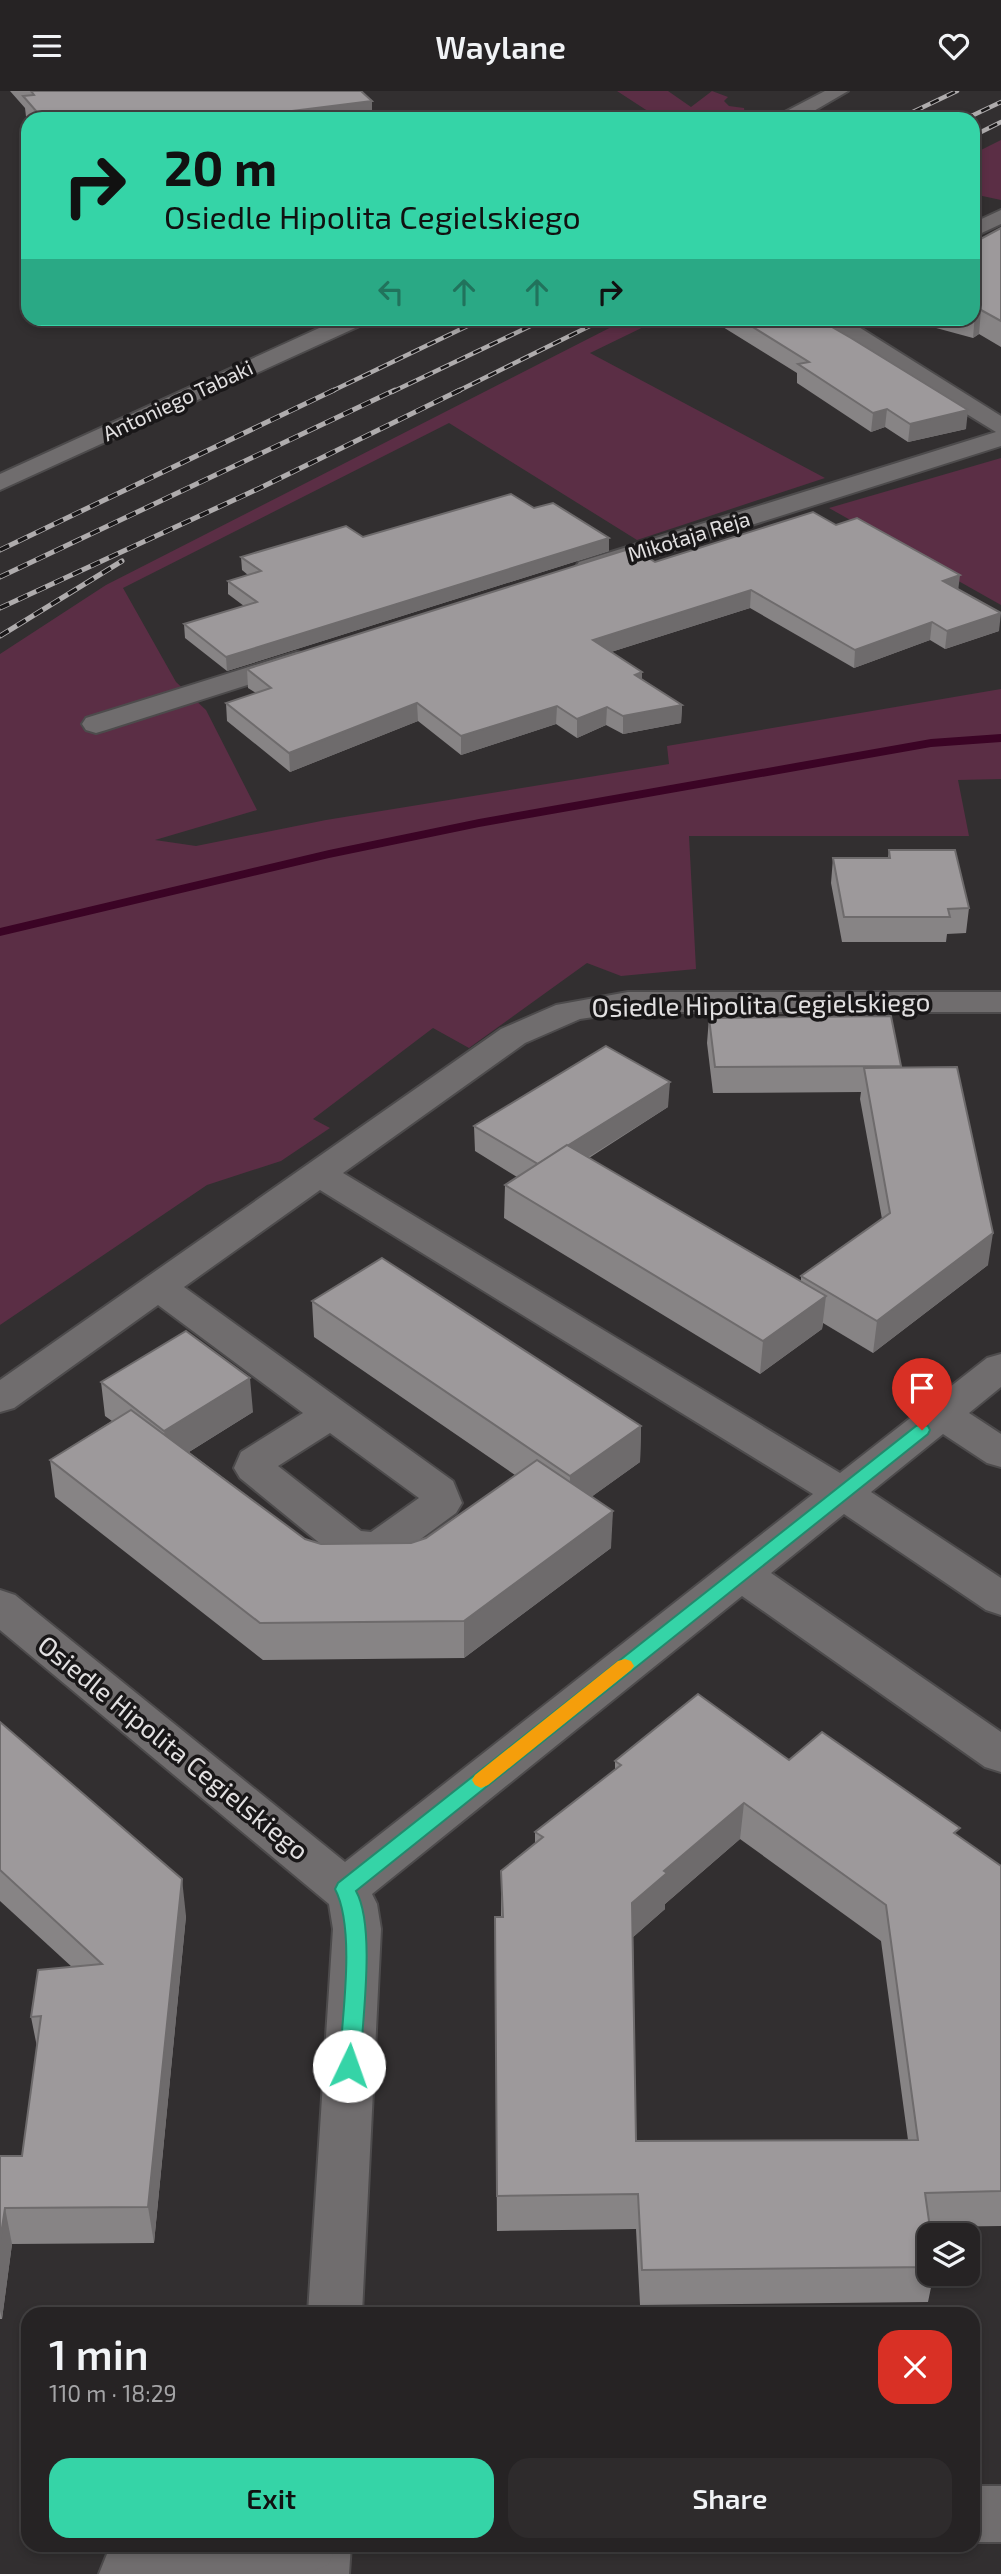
<!DOCTYPE html>
<meta charset="utf-8">
<style>
body{margin:0;font-family:"Exo 2",sans-serif;background:#2e2b2c;color:#f1f3f6;height:100vh;display:flex;flex-direction:column;font-size:26px;white-space:nowrap}
*{box-sizing:border-box;margin:0}
p{font-size:23px;color:#a4a4a6}
.icon{flex:none;width:38px;height:38px;fill:none;stroke:currentColor;stroke-width:2;stroke-linecap:round;stroke-linejoin:round}
.map{position:relative;flex:1;overflow:hidden}
.sheet{position:absolute;left:21px;top:2216px;width:959px;height:245px;display:flex;flex-direction:column;background:#262324;border-radius:21px;box-shadow:0 4px 10px #0003,0 0 0 2px #424041}
.sheet>*{flex:none}
.guide{position:absolute;left:21px;top:21px;width:959px;height:214px;border-radius:21px;box-shadow:0 4px 10px #0003,0 0 0 2px #424041;background:#35d4a7;color:#111;overflow:hidden}
.fabs{position:absolute;left:917px;top:2132px;display:grid;gap:14px}
.fabs a{display:grid;place-items:center;width:63px;height:63px;border-radius:14px;background:#262324;box-shadow:0 4px 10px #0003,0 0 0 2px #424041;font-size:35px}
.pin{position:absolute;display:grid;place-items:center;width:60px;height:60px;color:#fff;margin:-72px -30px;border-radius:50% 50% 50% 0;rotate:-45deg;box-shadow:0 0 7px #0007}
.pin .icon{rotate:45deg}
.me{position:absolute;width:77px;margin:-38px;rotate:3deg;stroke-linejoin:round;filter:drop-shadow(0 0 5px #0008)}
.turn{display:flex;align-items:center;gap:24px;height:147px;padding:0 28px;font-size:32px}
.turn .icon{width:91px;height:91px;stroke-width:2.5}
.turn b{display:block;font-size:49px;line-height:60px}
.lanes{display:flex;align-items:center;height:66px;padding:0 28px;background:#0003;justify-content:center;gap:35px;direction:ltr}
.lanes .off{opacity:.35}
.round{display:grid;place-items:center;flex:none;width:74px;height:74px;border-radius:21px;background:#2e2b2c}
.overview{display:flex;align-items:center;justify-content:space-between;height:119px;padding:0 28px}
h1{font-size:42px;font-weight:600;line-height:52px}
.action{display:flex;gap:14px;margin-top:auto;padding:14px 28px}
.action a{flex:1;height:80px;border-radius:21px;background:#35d4a7;color:#111;font-size:28px;font-weight:600;line-height:80px;text-align:center}
.action a+a{background:#2e2b2c;color:#f1f3f6}
header{display:flex;justify-content:space-between;align-items:center;height:91px;padding:0 28px;background:#262324;font-size:32px;font-weight:600}
.map>svg:first-child{display:block}
.green{fill:#5b2e45}
.lines{fill:none;stroke-linecap:round;stroke-linejoin:round}
.stream{fill:#3b0425;fill-rule:evenodd}
.minor-casing{stroke:#4d4b4c;stroke-width:4}
.tertiary-casing{stroke:#4d4b4c;stroke-width:4}
.minor{fill:#706d6e;fill-rule:evenodd}
.tertiary{fill:#706d6e;fill-rule:evenodd}
.rail-far1-casing{stroke:#afacad;stroke-width:4.5}
.rail-casing{stroke:#afacad;stroke-width:5}
.rail-far1{stroke:#191718;stroke-width:2.5;stroke-dasharray:9;stroke-linecap:butt}
.rail{stroke:#191718;stroke-width:3.5;stroke-dasharray:10;stroke-linecap:butt}
.wall{fill:#878485;fill-rule:evenodd}
.shaded-wall{fill:#6e6b6c}
.building{fill:#9d999b;stroke:#6e6b6c;stroke-width:2;fill-rule:evenodd}
.route{fill:#35d4a7;stroke:#228a6d;stroke-width:2}
.slow{fill:#f59e0b}
.labels{text-anchor:middle;stroke-width:7;stroke-linejoin:round;paint-order:stroke}
.far-street-label{font-size:21px;fill:#e2e0e1;stroke:#191718}
.street-label{font-size:26px;fill:#e2e0e1;stroke:#191718}
</style>
<header><svg class="icon" aria-label="menu" viewBox="0 0 24 24"><path d="M4 6h16M4 12h16M4 18h16"/></svg>Waylane<svg class="icon" aria-label="heart" viewBox="0 0 24 24"><path d="M12 20l-8-8c-3-5 5-10 8-4 3-6 11-1 8 4z"/></svg></header>
<div class="map">
<svg width="1001" height="2483" viewBox="0 0 1001 2483">
<rect width="100%" height="100%" fill="#322f30"/>
<g class="green">
<path d="M 617,0 L 668,0 L 691,16 L 712,0 L 728,6 L 724,10 L 729,15 L 744,17 L 745,25 L 740,28 L 660,28 Z"/>
<path d="M 1001,49 L 1001,109 L 973,103 L 973,63 Z"/>
<path d="M 627,228 L 660,228 L 590,262 L 825,387 L 637,449 L 449,332 L 123,497 L 176,591 L 206,619 L 257,719 L 155,749 L 196,755 L 326,729 L 669,673 L 667,655 L 1001,598 L 1001,688 L 958,689 L 969,745 L 689,745 L 696,878 L 621,885 L 587,872 L 469,957 L 433,937 L 313,1028 L 330,1037 L 281,1070 L 207,1094 L 0,1234 L 0,563 L 106,494 Z"/>
<path d="M 1001,367 L 1001,514 L 829,417 Z"/>
</g>
<g class="lines">
<path class="stream" d="M 1001,643 L 1001,651 L 931,656 L 479,736 L 329,767 L 0,845 L 0,837 L 329,759 L 479,728 L 931,648 Z"/>
<g class="minor-casing">
<g id="minor">
<path d="M 1001,119 L 1001,133 L 973,146 L 973,132 Z"/>
<path d="M 822,228 L 846,228 L 1001,325 L 1001,355 L 597,483 L 588,485 L 579,483 L 575,477 L 579,471 L 996,341 L 838,244 Z"/>
<path d="M 297,561 L 307,563 L 311,569 L 307,575 L 106,639 L 96,642 L 86,639 L 82,633 L 86,627 Z"/>
<path d="M 628,901 L 1001,901 L 1001,921 L 628,921 L 580,928 L 525,952 L 343,1082 L 840,1382 L 987,1267 L 1001,1263 L 1001,1296 L 969,1322 L 1001,1343 L 1001,1376 L 987,1372 L 943,1343 L 871,1401 L 1001,1487 L 1001,1524 L 986,1519 L 844,1423 L 771,1482 L 1001,1641 L 1001,1681 L 985,1676 L 742,1505 L 372,1803 L 377,1813 L 381,1838 L 362,2222 L 308,2222 L 333,1838 L 329,1813 L 0,1539 L 0,1499 L 15,1504 L 345,1771 L 813,1403 L 320,1099 L 184,1196 L 453,1390 L 462,1412 L 456,1422 L 399,1464 L 366,1471 L 333,1463 L 240,1387 L 234,1377 L 241,1361 L 303,1322 L 158,1214 L 14,1317 L 0,1321 L 0,1289 L 501,938 L 556,914 ZM 330,1342 L 419,1407 L 371,1441 L 361,1440 L 278,1375 Z"/>
<path d="M 293,2454 L 351,2454 L 349,2483 L 291,2483 Z"/>
</g>
</g>
<g class="tertiary-casing">
<g id="tertiary">
<path d="M 825,0 L 848,0 L 800,28 L 776,28 L 779,24 Z"/>
<path d="M 339,228 L 367,228 L 364,233 L 0,399 L 0,383 Z"/>
<rect x="973" y="2395" width="28" height="56"/>
<path d="M 132,2454 L 337,2454 L 328,2474 L 305,2483 L 99,2483 L 107,2463 Z"/>
</g>
</g>
<use href="#minor" class="minor"/>
<use href="#tertiary" class="tertiary"/>
<g class="rail-far1-casing">
<g id="rail-far1">
<path d="M 898,28 L 957,0"/>
<path d="M 965,28 L 1001,11"/>
<path d="M 973,45 L 1001,31"/>
<path d="M 330,301 L 482,228"/>
<path d="M 392,301 L 545,228"/>
<path d="M 456,301 L 604,228"/>
</g>
</g>
<g class="rail-casing">
<g id="rail">
<path d="M 0,459 L 334,299"/>
<path d="M 0,486 L 395,299"/>
<path d="M 0,517 L 260,397 L 460,299"/>
<path d="M 0,545 L 122,470"/>
</g>
</g>
<use href="#rail-far1" class="rail-far1"/>
<use href="#rail" class="rail"/>
</g>
<g class="wall">
<path d="M 10,0 L 361,0 L 372,28 L 28,28 L 28,36 L 27,34 L 25,17 Z"/>
<path d="M 1001,137 L 1001,256 L 979,243 L 973,247 L 903,228 L 973,228 L 973,152 Z"/>
<path d="M 710,228 L 818,228 L 966,338 L 908,351 L 885,336 L 871,341 L 797,292 L 797,282 Z"/>
<path d="M 534,417 L 609,447 L 609,460 L 227,580 L 185,547 L 184,533 L 244,515 L 228,503 L 228,490 L 248,484 L 242,479 L 241,466 Z"/>
<path d="M 655,471 L 959,498 L 999,540 L 945,558 L 930,549 L 854,577 L 750,517 L 611,561 L 642,581 L 642,588 L 682,614 L 681,632 L 623,643 L 606,634 L 577,647 L 556,633 L 461,664 L 418,630 L 290,681 L 227,630 L 226,612 L 256,602 L 248,597 L 247,578 Z"/>
<path d="M 889,759 L 969,817 L 966,842 L 947,843 L 946,851 L 842,851 L 831,792 L 833,767 L 888,767 Z"/>
<path d="M 709,927 L 901,975 L 988,1174 L 873,1262 L 823,1232 L 822,1238 L 760,1283 L 504,1127 L 505,1094 L 517,1086 L 475,1060 L 474,1035 L 668,1016 L 589,1067 L 801,1190 L 801,1185 L 882,1128 L 860,1008 L 861,1001 L 713,1002 L 707,952 Z"/>
<path d="M 312,1210 L 641,1335 L 640,1371 L 591,1406 L 611,1457 L 464,1567 L 263,1569 L 55,1406 L 50,1369 L 112,1330 L 105,1325 L 101,1291 L 253,1321 L 189,1361 L 305,1448 L 321,1453 L 411,1452 L 426,1447 L 515,1384 L 314,1246 Z"/>
<path d="M 0,1631 L 186,1825 L 154,2152 L 12,2153 L 2,2228 L 0,2228 L 0,2065 L 22,2065 L 37,1956 L 31,1926 L 72,1876 L 0,1810 Z"/>
<path d="M 789,1669 L 958,1745 L 1001,1775 L 1001,2135 L 930,2136 L 929,2182 L 934,2182 L 928,2211 L 640,2214 L 636,2138 L 497,2140 L 495,1826 L 501,1826 L 501,1780 L 535,1753 L 535,1741 L 615,1679 L 615,1670 ZM 740,1748 L 881,1850 L 908,2049 L 636,2050 L 633,1846 L 665,1818 L 665,1813 Z"/>
</g>
<g class="shaded-wall">
<path d="M 372,10 L 372,28 L 229,28 Z"/>
<path d="M 981,219 L 979,243 L 973,247 L 975,222 Z"/>
<path d="M 887,318 L 885,336 L 871,341 L 873,322 Z"/>
<path d="M 968,319 L 966,338 L 908,351 L 910,333 Z"/>
<path d="M 609,447 L 609,460 L 227,580 L 226,566 Z"/>
<path d="M 960,484 L 958,501 L 943,490 Z"/>
<path d="M 751,499 L 750,517 L 592,567 L 593,549 Z"/>
<path d="M 1001,522 L 999,540 L 945,558 L 947,540 Z"/>
<path d="M 932,531 L 930,549 L 854,577 L 855,559 Z"/>
<path d="M 642,581 L 642,600 L 635,584 Z"/>
<path d="M 417,612 L 418,630 L 290,681 L 289,662 Z"/>
<path d="M 682,614 L 681,632 L 623,643 L 623,625 Z"/>
<path d="M 557,615 L 556,633 L 461,664 L 461,645 Z"/>
<path d="M 607,616 L 606,634 L 577,647 L 577,628 Z"/>
<path d="M 670,991 L 668,1016 L 538,1098 L 538,1073 Z"/>
<path d="M 993,1142 L 988,1174 L 873,1262 L 877,1230 Z"/>
<path d="M 826,1205 L 822,1238 L 760,1283 L 763,1250 Z"/>
<path d="M 250,1287 L 253,1321 L 168,1374 L 164,1340 Z"/>
<path d="M 641,1335 L 640,1371 L 569,1422 L 570,1385 Z"/>
<path d="M 613,1420 L 611,1457 L 464,1567 L 464,1530 Z"/>
<path d="M 744,1712 L 740,1748 L 665,1813 L 665,1818 L 631,1848 L 632,1812 L 664,1780 Z"/>
<path d="M 182,1788 L 186,1825 L 154,2152 L 148,2116 Z"/>
<path d="M 5,2117 L 12,2153 L 2,2228 L 0,2220 L 0,2150 Z"/>
</g>
<g class="building">
<path d="M 31,0 L 361,0 L 372,10 L 229,28 L 43,28 L 23,5 L 34,4 Z"/>
<path d="M 1001,137 L 1001,230 L 981,219 L 975,222 L 973,222 L 973,152 Z"/>
<path d="M 740,228 L 818,228 L 851,247 L 968,319 L 910,333 L 887,318 L 873,322 L 798,273 L 809,271 Z"/>
<path d="M 511,403 L 534,417 L 553,412 L 609,447 L 226,566 L 184,533 L 257,511 L 228,490 L 261,480 L 241,466 L 346,435 L 363,446 Z"/>
<path d="M 813,421 L 836,434 L 857,427 L 960,484 L 943,490 L 1001,522 L 947,540 L 932,531 L 855,559 L 751,499 L 593,549 L 642,581 L 635,584 L 682,614 L 623,625 L 607,616 L 577,628 L 557,615 L 461,645 L 417,612 L 289,662 L 226,612 L 271,597 L 247,578 L 632,457 L 655,471 Z"/>
<path d="M 889,759 L 955,759 L 969,817 L 948,818 L 950,826 L 844,826 L 833,767 L 890,767 Z"/>
<path d="M 891,925 L 901,975 L 715,976 L 709,927 Z"/>
<path d="M 606,955 L 670,991 L 538,1073 L 474,1035 Z"/>
<path d="M 957,976 L 993,1142 L 877,1230 L 801,1185 L 890,1122 L 864,977 Z"/>
<path d="M 567,1054 L 826,1205 L 763,1250 L 505,1094 Z"/>
<path d="M 382,1167 L 641,1335 L 570,1385 L 312,1210 Z"/>
<path d="M 186,1240 L 250,1287 L 164,1340 L 101,1291 Z"/>
<path d="M 131,1319 L 305,1448 L 321,1453 L 411,1452 L 426,1447 L 537,1369 L 613,1420 L 464,1530 L 260,1532 L 50,1369 Z"/>
<path d="M 698,1603 L 789,1669 L 822,1641 L 960,1737 L 954,1742 L 1001,1775 L 1001,2100 L 925,2102 L 931,2144 L 929,2144 L 929,2176 L 642,2179 L 638,2103 L 497,2105 L 495,1826 L 503,1826 L 501,1780 L 543,1746 L 535,1741 L 621,1674 L 615,1670 ZM 744,1712 L 886,1814 L 918,2049 L 636,2050 L 632,1812 L 667,1782 L 664,1780 Z"/>
<path d="M 0,1631 L 182,1788 L 148,2116 L 5,2117 L 0,2150 L 0,2065 L 22,2065 L 41,1925 L 31,1926 L 38,1879 L 102,1873 L 0,1779 Z"/>
</g>
<path class="route" d="M 922,1333 L 928,1335 L 930,1339 L 928,1343 L 356,1800 C 376,1836 362,1932 360,1975 L 356,1982 L 349,1984 L 342,1982 L 339,1975 C 342,1928 356,1838 335,1798 L 338,1792 L 916,1335 Z"/>
<path class="slow" d="M 625,1568 L 631,1570 L 634,1575 L 631,1579 L 488,1694 L 481,1697 L 475,1694 L 472,1689 L 475,1684 L 618,1570 Z"/>
<g class="labels">
<g class="far-street-label">
<text transform="translate(178 310) rotate(-25)" y="7">Antoniego Tabaki</text>
<text transform="translate(689 446) rotate(-17)" y="7">Mikołaja Reja</text>
</g>
<g class="street-label">
<text transform="translate(761 914) rotate(-1)" y="9">Osiedle Hipolita Cegielskiego</text>
<text transform="translate(173 1657) rotate(39)" y="9">Osiedle Hipolita Cegielskiego</text>
</g>
</g>
</svg>
<div class="fabs">
<a><svg class="icon" aria-label="layers" viewBox="0 0 24 24"><path d="M12 4l9 5-9 5-9-5zM3 14l9 5 9-5"/></svg></a>
</div>
<div class="pin" style="left:922px;top:1339px;background:#d93025"><svg class="icon" aria-label="arrive" viewBox="0 0 24 24"><path d="M6 21V4h12l-3 4 3 4H6"/></svg></div>
<svg class="me" style="left:349px;top:1975px" viewBox="-20 -20 40 40"><circle r="19" fill="#fff"/><path d="M0-13L10 11 0 6-10 11z" fill="#35d4a7"/></svg>
<div class="guide">
<div class="turn"><svg class="icon" aria-label="right" viewBox="0 0 24 24"><path d="M7 20v-9h11M14 6l5 5-5 5"/></svg><div><b>20 m</b>Osiedle Hipolita Cegielskiego</div></div>
<div class="lanes"><svg class="icon off" aria-label="left" viewBox="0 0 24 24"><path d="M17 20v-9H6M10 6l-5 5 5 5"/></svg><svg class="icon off" aria-label="ahead" viewBox="0 0 24 24"><path d="M12 20V5M6 11l6-6 6 6"/></svg><svg class="icon off" aria-label="ahead" viewBox="0 0 24 24"><path d="M12 20V5M6 11l6-6 6 6"/></svg><svg class="icon" aria-label="right" viewBox="0 0 24 24"><path d="M7 20v-9h11M14 6l5 5-5 5"/></svg></div>
</div>
<section class="sheet">
<div class="overview"><div><h1>1 min</h1><p>110 m · 18:29</p></div><a class="round" style="background:#d93025;color:#fff"><svg class="icon" aria-label="close" viewBox="0 0 24 24"><path d="M6 6l12 12M18 6L6 18"/></svg></a></div>
<div class="action"><a>Exit</a><a>Share</a></div>
</section>
</div>
